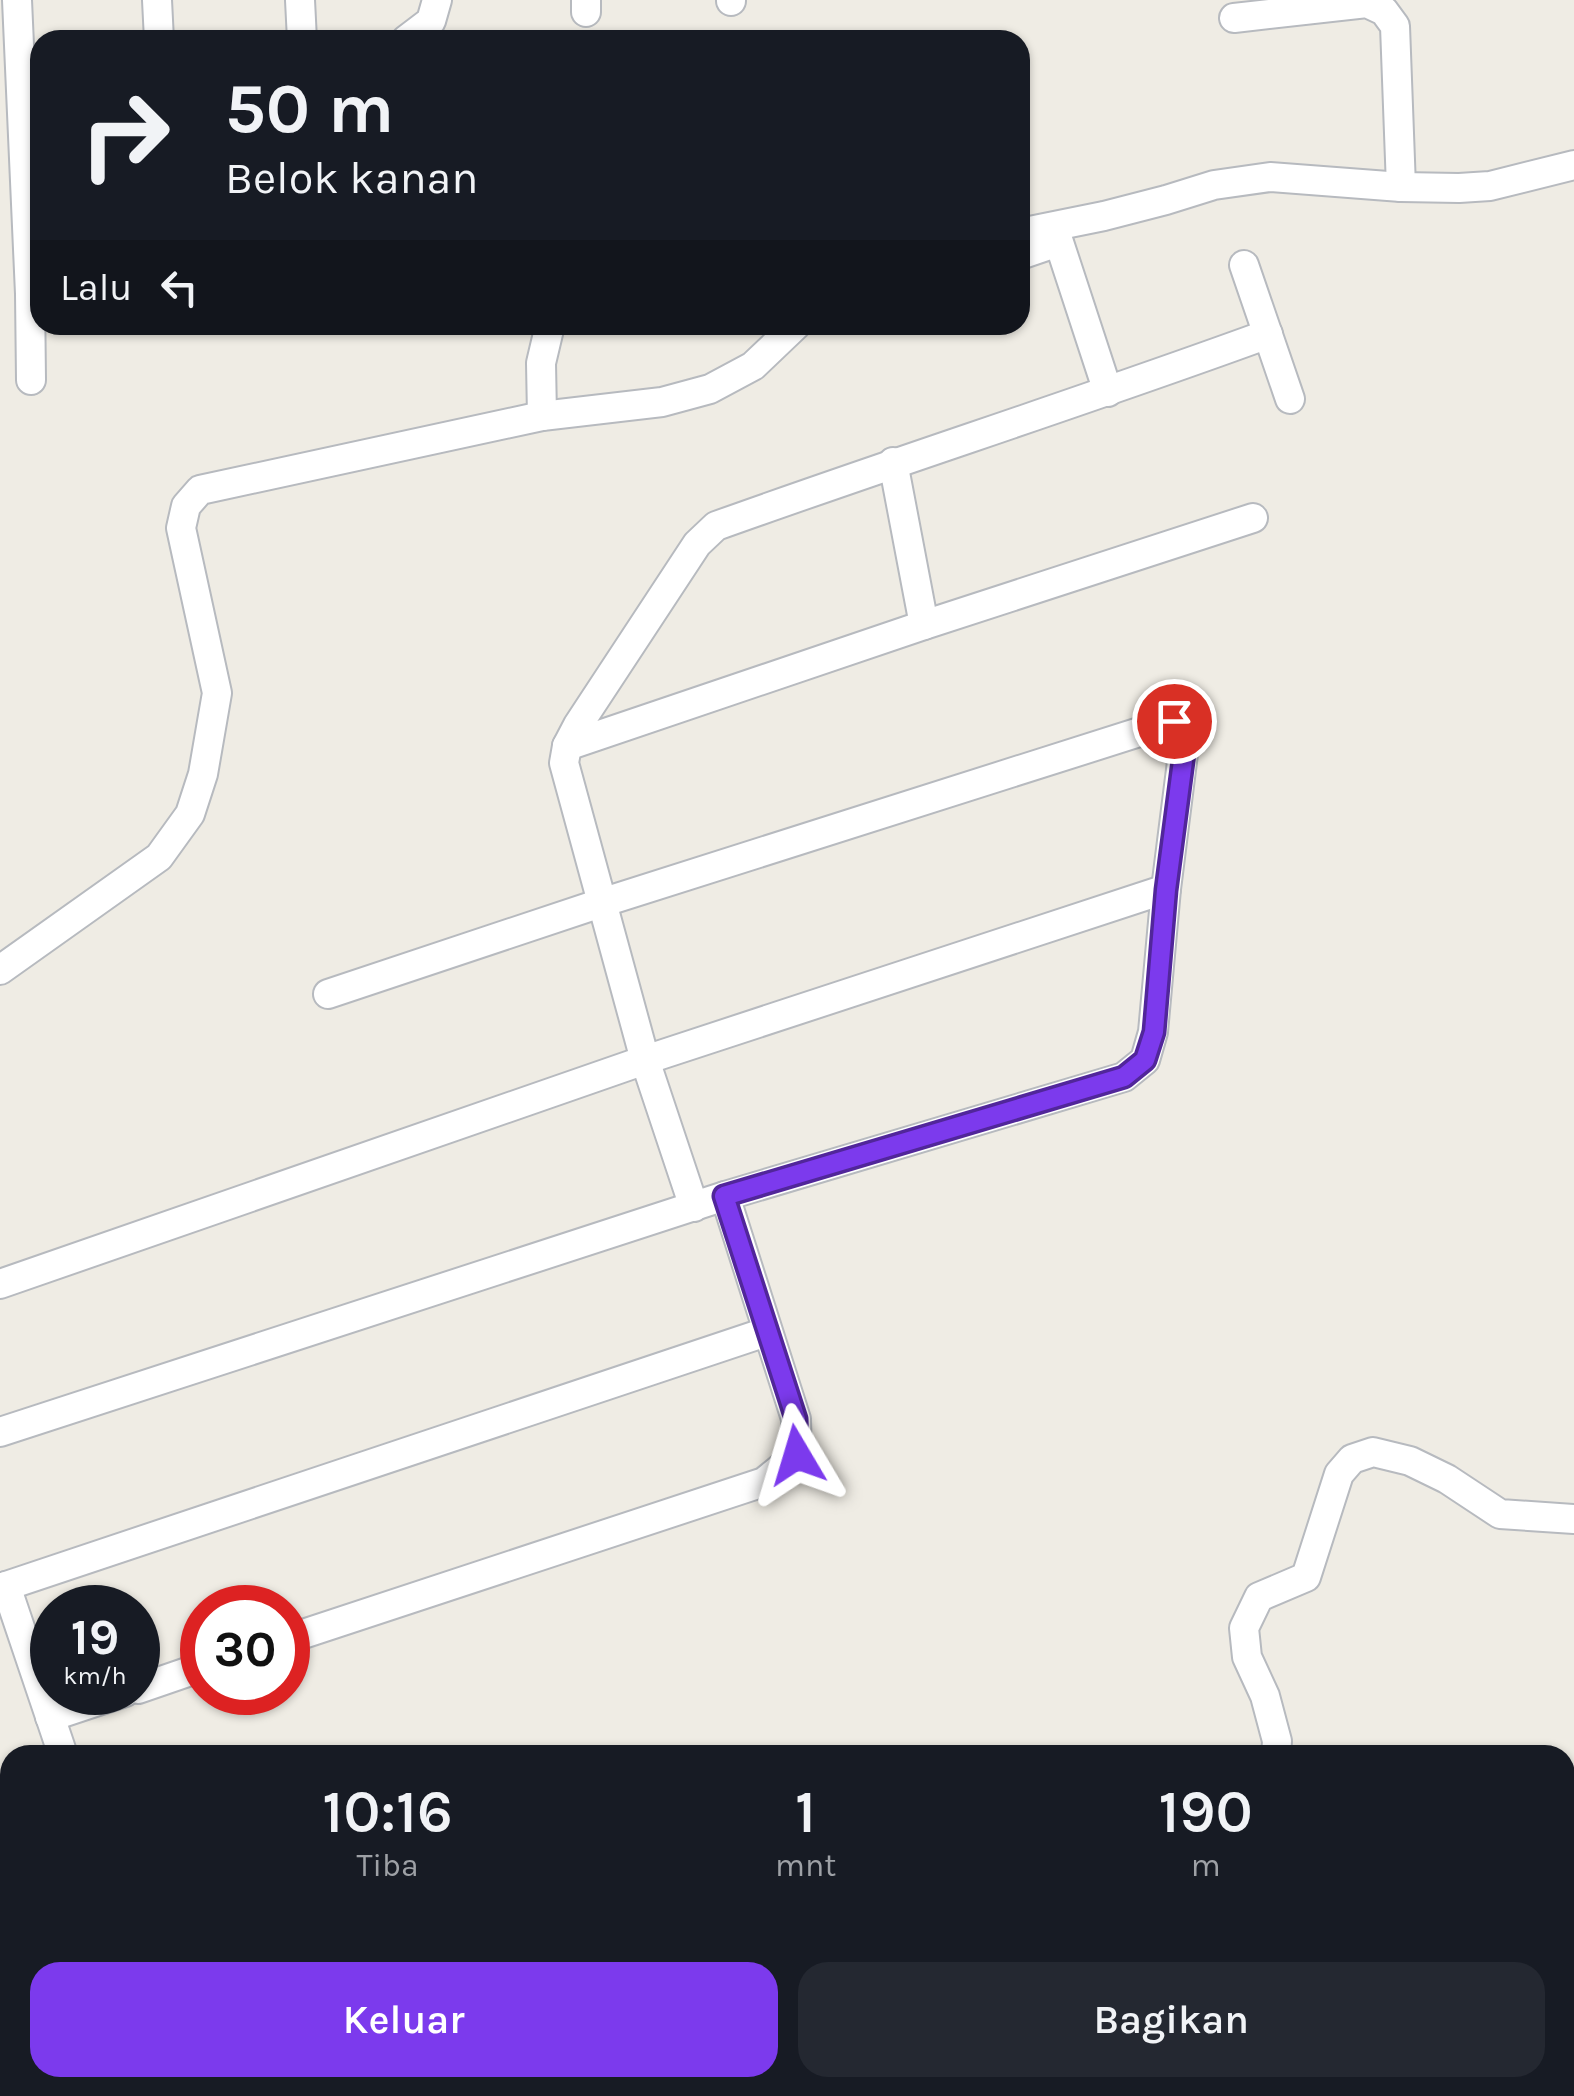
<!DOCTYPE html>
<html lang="id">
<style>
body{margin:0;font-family:Karla,sans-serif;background:#242831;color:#f1f3f6;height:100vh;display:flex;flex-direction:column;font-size:38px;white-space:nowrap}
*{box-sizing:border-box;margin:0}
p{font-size:32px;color:#9ea1a6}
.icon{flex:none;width:55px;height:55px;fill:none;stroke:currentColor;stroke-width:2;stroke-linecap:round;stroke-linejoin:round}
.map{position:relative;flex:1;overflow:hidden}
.panel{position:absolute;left:0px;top:1745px;width:1575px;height:352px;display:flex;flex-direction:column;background:#171b24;border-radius:30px 30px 0 0;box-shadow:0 2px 8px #0004}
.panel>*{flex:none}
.banner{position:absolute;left:30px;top:30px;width:1000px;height:305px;border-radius:30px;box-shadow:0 2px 8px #0004;background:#171b24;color:#f1f3f6;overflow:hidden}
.speed{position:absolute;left:30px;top:1585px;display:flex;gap:20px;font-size:50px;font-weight:700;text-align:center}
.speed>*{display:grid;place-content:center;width:130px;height:130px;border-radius:50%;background:#171b24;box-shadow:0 2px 8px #0004;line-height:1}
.speed small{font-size:25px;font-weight:400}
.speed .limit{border:15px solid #d22;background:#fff;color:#111}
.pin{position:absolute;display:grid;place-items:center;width:85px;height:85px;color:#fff;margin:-42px;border:5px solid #fff;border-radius:50%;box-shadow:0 2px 10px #0007}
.me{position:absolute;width:110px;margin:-55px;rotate:353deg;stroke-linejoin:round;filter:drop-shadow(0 0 8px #0008)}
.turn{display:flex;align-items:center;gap:35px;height:210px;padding:0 30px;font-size:45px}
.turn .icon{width:130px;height:130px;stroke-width:2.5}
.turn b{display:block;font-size:70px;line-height:85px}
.then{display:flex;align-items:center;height:95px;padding:0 30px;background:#0003;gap:20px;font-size:38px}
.eta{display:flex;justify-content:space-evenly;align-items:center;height:170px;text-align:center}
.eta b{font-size:60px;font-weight:600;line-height:70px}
.action{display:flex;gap:20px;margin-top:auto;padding:20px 30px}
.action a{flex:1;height:115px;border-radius:30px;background:#7c3aed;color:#fff;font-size:40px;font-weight:600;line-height:115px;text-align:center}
.action a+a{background:#242831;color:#f1f3f6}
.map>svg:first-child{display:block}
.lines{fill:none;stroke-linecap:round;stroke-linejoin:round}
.street-casing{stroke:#b7babf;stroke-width:32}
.street{stroke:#fff;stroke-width:28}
.route-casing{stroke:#51269a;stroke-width:25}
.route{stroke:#7c3aed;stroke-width:18}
</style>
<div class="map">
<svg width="1574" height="2096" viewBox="0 0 1574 2096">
<rect width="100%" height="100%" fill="#efece4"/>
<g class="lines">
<g class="street-casing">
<g id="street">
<path d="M 17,0 L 30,294 L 31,380"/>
<path d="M 157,0 L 159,40"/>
<path d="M 300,0 L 302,40"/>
<path d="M 586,0 L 586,12"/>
<path d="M 731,0 L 731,1"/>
<path d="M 1234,18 L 1367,3 L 1384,11 L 1395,26 L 1401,187"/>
<path d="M 406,40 L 431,21 L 437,0"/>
<path d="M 1054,227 L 1108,392"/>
<path d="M 1020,233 L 1104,216 L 1166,200 L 1214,185 L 1270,177 L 1401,187 L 1459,188 L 1490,186 L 1574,165"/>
<path d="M 1020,255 L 1058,242"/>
<path d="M 1244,265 L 1290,399"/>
<path d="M 542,416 L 541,363 L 550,325"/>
<path d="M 893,462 L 924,625"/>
<path d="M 567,746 L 924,625 L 1253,518"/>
<path d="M 0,970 L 159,857 L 190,814 L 203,774 L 217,693 L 181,528 L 186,506 L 200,490 L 542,416 L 662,402 L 710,389 L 753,366 L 796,325"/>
<path d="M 694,1207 L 645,1060 L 564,763 L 567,746 L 578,725 L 697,544 L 716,526 C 900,460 1085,401 1268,334"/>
<path d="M 0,1284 L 645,1060 L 1166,889"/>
<path d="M 0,1432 L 725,1196 L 1124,1077 L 1145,1060 L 1153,1032 L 1166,889 L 1185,738 L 1174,721 L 601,903 L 328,994"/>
<path d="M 6,1586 L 63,1755"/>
<path d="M 0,1588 L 766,1332"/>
<path d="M 288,1639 L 764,1482 L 797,1455 L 796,1419 L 725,1196"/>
<path d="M 138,1689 L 202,1667"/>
<path d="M 50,1717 L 125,1692"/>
<path d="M 1276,1755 L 1277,1741 L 1265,1696 L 1247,1657 L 1244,1628 L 1259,1597 L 1306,1577 L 1339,1474 L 1352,1459 L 1373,1452 L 1410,1461 L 1447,1479 L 1500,1514 L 1574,1519"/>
<path d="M 1261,2088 L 1261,2096"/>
</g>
</g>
<use href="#street" class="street"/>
</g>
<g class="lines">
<g class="route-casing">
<path id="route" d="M 797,1455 L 796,1419 L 724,1196 L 1124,1077 L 1145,1060 L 1154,1032 L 1166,890 L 1186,738 L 1174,721"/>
</g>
<use href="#route" class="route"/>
</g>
</svg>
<div class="speed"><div>19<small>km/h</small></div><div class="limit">30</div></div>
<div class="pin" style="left:1174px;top:721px;background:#d93025"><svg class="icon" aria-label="arrive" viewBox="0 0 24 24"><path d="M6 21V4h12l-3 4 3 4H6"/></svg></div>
<svg class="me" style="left:797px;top:1455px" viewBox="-20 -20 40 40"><path d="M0-17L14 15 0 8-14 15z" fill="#7c3aed" stroke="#fff" stroke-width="4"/></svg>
<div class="banner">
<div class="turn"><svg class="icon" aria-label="right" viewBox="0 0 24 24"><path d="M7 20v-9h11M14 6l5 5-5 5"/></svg><div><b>50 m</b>Belok kanan</div></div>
<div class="then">Lalu<svg class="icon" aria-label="left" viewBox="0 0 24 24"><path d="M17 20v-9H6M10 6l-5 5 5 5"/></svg></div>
</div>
<section class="panel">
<div class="eta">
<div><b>10:16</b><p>Tiba</p></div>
<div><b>1</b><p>mnt</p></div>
<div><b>190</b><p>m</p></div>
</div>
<div class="action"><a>Keluar</a><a>Bagikan</a></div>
</section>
</div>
